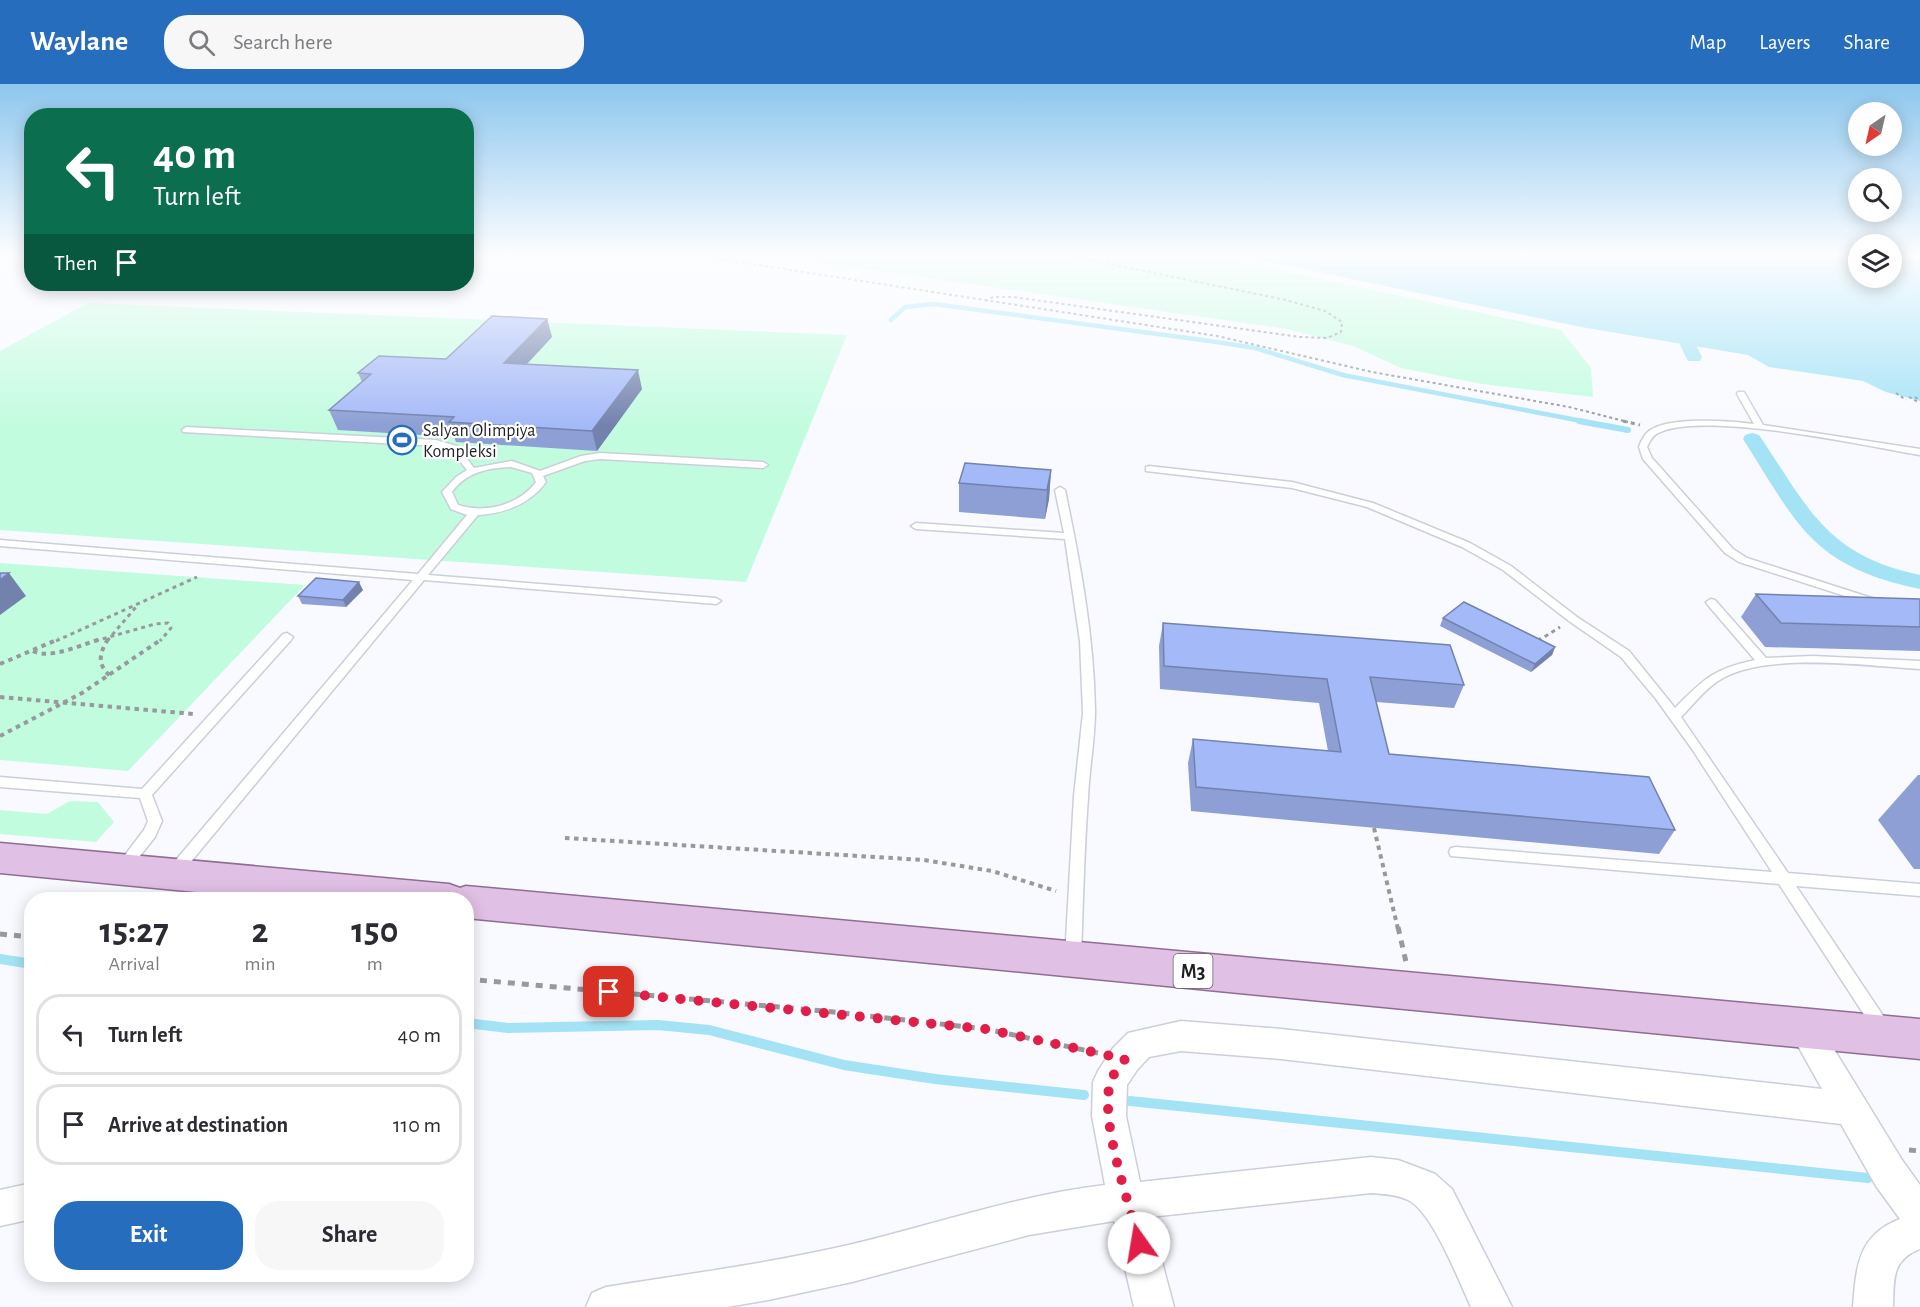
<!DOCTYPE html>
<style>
body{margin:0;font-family:"Alegreya Sans",sans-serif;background:#f7f7f7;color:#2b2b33;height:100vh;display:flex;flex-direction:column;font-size:22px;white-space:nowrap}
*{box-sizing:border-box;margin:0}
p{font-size:20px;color:#7c7c81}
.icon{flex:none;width:33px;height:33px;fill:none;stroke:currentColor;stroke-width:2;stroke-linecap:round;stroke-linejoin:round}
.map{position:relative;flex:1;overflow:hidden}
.panel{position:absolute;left:24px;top:808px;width:450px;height:390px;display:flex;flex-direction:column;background:#fff;border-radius:24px;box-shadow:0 3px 15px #0003}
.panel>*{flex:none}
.top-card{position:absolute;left:24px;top:24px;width:450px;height:183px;border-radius:24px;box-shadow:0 3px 15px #0003;background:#0b6e4f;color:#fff;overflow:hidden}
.needle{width:39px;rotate:214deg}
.buttons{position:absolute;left:1848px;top:18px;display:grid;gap:12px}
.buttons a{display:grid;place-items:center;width:54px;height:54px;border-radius:50%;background:#fff;box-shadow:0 3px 15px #0003;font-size:30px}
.pin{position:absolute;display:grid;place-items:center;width:51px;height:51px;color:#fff;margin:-26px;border-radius:12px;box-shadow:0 3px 9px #0006}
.me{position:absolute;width:66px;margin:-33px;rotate:347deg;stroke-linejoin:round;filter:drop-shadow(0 0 4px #0008)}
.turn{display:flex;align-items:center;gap:21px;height:126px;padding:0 30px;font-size:27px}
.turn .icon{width:78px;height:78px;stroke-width:2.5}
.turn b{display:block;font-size:42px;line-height:51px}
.then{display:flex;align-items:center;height:57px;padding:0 30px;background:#0003;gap:12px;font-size:22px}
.eta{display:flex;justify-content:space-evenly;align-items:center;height:102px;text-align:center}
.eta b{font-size:36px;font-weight:700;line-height:42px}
.cta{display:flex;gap:12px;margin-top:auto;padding:12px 30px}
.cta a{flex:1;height:69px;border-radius:24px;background:#276dbe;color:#fff;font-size:24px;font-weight:700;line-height:69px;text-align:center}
.cta a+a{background:#f7f7f7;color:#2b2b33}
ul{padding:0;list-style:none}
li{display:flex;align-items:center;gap:18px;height:81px;margin:0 12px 9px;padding:0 18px;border:3px solid #e1e1e2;border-radius:24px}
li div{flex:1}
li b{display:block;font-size:22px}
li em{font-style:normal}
header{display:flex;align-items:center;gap:36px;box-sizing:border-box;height:84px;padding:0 30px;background:#276dbe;color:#fff}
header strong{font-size:28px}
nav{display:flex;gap:33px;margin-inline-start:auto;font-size:21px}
.search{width:420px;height:54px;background:#f7f7f7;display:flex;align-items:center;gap:15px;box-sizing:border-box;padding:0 21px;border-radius:24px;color:#7c7c81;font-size:22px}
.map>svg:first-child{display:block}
.green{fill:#c2fcdf}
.water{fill:#a4e3f6}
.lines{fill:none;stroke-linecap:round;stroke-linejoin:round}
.stream-far2{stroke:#a4e3f6;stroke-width:4.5}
.stream-far1{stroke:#a4e3f6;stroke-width:6}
.stream{stroke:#a4e3f6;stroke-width:10}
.canal{fill:#a4e3f6;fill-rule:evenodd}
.lane-casing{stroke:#cbcfda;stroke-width:3}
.street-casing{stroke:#cbcfda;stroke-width:3}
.primary-casing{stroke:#8f6d95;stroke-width:3}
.path-far3{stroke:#97999d;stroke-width:2;stroke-dasharray:3 3;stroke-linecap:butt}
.path-far2{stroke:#97999d;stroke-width:3;stroke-dasharray:4 4;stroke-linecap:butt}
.path-far1{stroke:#97999d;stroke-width:4;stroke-dasharray:4.5 4.5;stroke-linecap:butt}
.path{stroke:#97999d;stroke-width:5;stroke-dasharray:7 7;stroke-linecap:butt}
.lane{fill:#fff;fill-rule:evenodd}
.street{fill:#fff;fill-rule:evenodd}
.primary{fill:#e0c0e4;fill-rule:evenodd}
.wall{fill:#8d9fd4}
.shaded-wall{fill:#7382ad}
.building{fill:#a4b9f7;stroke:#7382ad;stroke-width:1.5}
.route{stroke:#e11d48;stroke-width:10;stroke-dasharray:0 18}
.labels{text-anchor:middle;stroke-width:4.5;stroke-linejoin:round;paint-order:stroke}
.far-poi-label{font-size:18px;fill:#1f2024;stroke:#fff;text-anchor:start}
.shield{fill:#fff;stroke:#626366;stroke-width:1.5}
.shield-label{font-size:20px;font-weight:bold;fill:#1f2024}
</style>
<header>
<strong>Waylane</strong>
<div class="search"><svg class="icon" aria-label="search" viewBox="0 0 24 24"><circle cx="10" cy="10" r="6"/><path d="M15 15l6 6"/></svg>Search here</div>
<nav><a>Map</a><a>Layers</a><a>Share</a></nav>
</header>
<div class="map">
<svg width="1920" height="1223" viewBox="0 0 1920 1223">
<rect width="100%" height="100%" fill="#f8faff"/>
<g class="green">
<path d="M 766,171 L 1207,171 L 1561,246 L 1591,284 L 1593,313 L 1482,300 L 1401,284 L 1353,262 L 1287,245 Z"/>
<path d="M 88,219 L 847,251 L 746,498 L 0,446 L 0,267 Z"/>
<path d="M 0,479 L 305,501 L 128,687 L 0,676 Z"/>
<path d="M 70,717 L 98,718 L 114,738 L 96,758 L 0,750 L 0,726 L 47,730 Z"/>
</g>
<path class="water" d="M 1237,171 L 1858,171 L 1858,194 L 1892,194 L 1892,173 L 1920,175 L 1920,317 L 1886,308 L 1863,297 L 1769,283 L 1748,271 L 1581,243 Z"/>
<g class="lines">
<path class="stream-far2" d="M 891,236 L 905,223 L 934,220 L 1217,258 L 1255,264 L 1343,291 L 1587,338"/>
<path class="stream-far1" d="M 1579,337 L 1628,346"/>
<g class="stream">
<path d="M 0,875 L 32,880"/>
<path d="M 466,939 L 508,944 L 658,941 L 709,946 L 844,981 L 935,995 L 1084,1011"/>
<path d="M 1130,1017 L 1868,1094"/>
</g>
<g class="canal">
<path d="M 1673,226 L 1681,231 L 1702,273 L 1700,277 L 1688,277 L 1665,231 Z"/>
<path d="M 1752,349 L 1759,351 C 1808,423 1825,471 1920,491 L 1920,505 C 1811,482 1798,441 1743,355 L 1745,351 Z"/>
</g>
<g class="lane-casing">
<g id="lane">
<path d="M 1738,308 L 1744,308 L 1763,341 L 1920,365 L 1920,371 C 1866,362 1704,326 1658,349 C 1652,352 1650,357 1647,363 L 1652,374 L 1733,465 L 1747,474 L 1878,516 L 1879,518 L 1878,520 L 1870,520 L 1739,478 L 1725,469 L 1643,375 L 1639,363 C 1641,357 1644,351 1649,347 C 1669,332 1730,337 1754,340 L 1737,310 Z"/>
<path d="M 186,343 L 436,356 L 457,362 L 474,384 L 512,377 L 540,387 L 581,372 L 600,369 L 763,378 L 768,381 L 763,384 L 600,375 L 585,377 L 543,392 L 546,398 C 529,421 505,429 478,431 L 428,491 L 716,514 L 721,517 L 716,520 L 424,496 L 180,791 L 175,793 L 170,791 L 168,787 L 170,783 L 413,496 L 0,462 L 0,456 L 418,490 L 467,431 L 451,425 L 442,408 L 456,393 L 467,386 L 451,366 L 436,362 L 183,348 L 182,346 ZM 511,383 L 532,389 L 536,398 C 519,421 485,430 458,421 L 452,408 C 466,388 488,384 511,383 Z"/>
<path d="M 1149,382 L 1292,398 L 1373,419 L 1470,459 L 1511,482 L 1577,533 L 1629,567 L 1675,624 C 1704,595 1713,585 1755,576 L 1707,520 L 1706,518 L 1711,515 L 1715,516 L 1766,574 L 1813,572 L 1920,577 L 1920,585 C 1866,582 1763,567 1718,597 C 1704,606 1693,621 1681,633 L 1788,789 L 1920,800 L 1920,812 L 1796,802 L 1888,939 L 1890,944 L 1888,949 L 1882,951 L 1876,949 L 1779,800 L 1451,772 L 1449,768 L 1451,764 L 1456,763 L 1772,788 L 1692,665 L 1656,615 L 1621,573 L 1569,537 L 1503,486 L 1462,463 L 1367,423 L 1292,404 L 1146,387 L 1146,383 Z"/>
<path d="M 1060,403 L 1065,406 C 1080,478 1094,551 1095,627 C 1095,656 1089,685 1088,714 C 1084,767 1083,821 1081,874 L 1078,879 L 1073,880 L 1068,879 L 1065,874 L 1074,712 L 1083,629 L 1080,557 L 1065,455 L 916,445 L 911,442 L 916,439 L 1064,449 L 1055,406 Z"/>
<path d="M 287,549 L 293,553 L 291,556 L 152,711 L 162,737 L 155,753 L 128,787 L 123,789 L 118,787 L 116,783 L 144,746 L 148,737 L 140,714 L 0,703 L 0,693 L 142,705 L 283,550 Z"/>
</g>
</g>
<g class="street-casing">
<g id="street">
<path d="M 1805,931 L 1816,936 L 1902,1076 L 1920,1101 L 1920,1165 C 1891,1176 1894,1196 1893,1223 L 1853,1223 C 1856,1183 1858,1151 1900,1135 L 1876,1102 L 1841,1040 L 1281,975 L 1181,967 L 1149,973 L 1137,986 L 1127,1001 L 1126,1032 L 1140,1098 L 1371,1073 L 1398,1076 L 1422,1085 L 1435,1090 L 1452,1105 L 1512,1223 L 1471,1223 C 1459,1197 1432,1127 1408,1116 C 1396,1110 1383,1110 1371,1109 L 1150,1133 L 1174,1223 L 1134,1223 L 1114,1137 L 1029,1151 L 852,1198 L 768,1216 L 727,1223 L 586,1223 L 592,1209 L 606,1203 C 688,1190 771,1179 853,1160 C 936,1140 1019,1111 1105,1101 L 1092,1032 L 1093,998 L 1098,987 L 1113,964 L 1128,949 L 1181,937 L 1281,945 L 1822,1005 L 1789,946 L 1794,936 Z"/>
<path d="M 32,1099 L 32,1135 L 0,1142 L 0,1106 Z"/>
</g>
</g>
<g class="primary-casing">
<path id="primary" d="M 0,759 L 449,800 L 460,804 L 466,802 L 1920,935 L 1920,975 L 466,834 L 466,816 L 280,816 L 0,789 Z"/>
</g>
<g class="path-far3">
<path d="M 694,171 L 1217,252 L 1372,288 L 1569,323 L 1628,338"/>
<path d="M 985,217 L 993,213 L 1013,213 L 1300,253 L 1327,254 L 1341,248 L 1342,238 L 1325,227 L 1286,216 L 1066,171"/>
<path d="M 1896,309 L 1906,316"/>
<path d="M 1909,313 L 1918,318"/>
<path d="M 1915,313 L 1920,316"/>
</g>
<g class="path-far2">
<path d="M 1623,337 L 1640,341"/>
<path d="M 56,557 L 197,493"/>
<path d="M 95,557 L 155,540 L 168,539 L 171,544 L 160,557"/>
<path d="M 107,557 L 136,523"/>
<path d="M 1538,557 L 1560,543"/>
</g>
<g class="path-far1">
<path d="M 108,555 C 99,570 97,580 110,592"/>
<path d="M 1538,557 L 1541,555"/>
<path d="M 33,567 C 51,576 82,560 101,555"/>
<path d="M 0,580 L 59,555"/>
<path d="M 0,613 L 194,630"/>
<path d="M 0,652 L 82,609 L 162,555"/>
<path d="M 1374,744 L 1398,845"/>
<path d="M 565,754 L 924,776 L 992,787 L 1056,807"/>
</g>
<g class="path">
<path d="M 1398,843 L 1406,878"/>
<path d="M 0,850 L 32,853"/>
<path d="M 466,895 L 824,927 L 986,945 L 1098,969"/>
<path d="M 1909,1066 L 1920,1067"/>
</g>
<use href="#lane" class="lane"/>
<use href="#street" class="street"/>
<use href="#primary" class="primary"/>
</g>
<g class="wall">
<path d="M 547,235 L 552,253 L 527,280 L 642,305 L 597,367 L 456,358 L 454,353 L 338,346 L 329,326 L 362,298 L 358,289 L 446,275 Z"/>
<path d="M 1051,386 L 1049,415 L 1045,435 L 959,428 L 959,399 Z"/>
<path d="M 363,506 L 346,523 L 302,520 L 298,512 Z"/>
<path d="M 1756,510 L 1920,515 L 1920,567 L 1765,563 L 1741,533 Z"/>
<path d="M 1443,534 L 1555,563 L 1552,571 L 1531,588 L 1440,542 Z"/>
<path d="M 1163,539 L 1464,601 L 1454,624 L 1376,618 L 1389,670 L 1675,746 L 1659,770 L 1191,727 L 1188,679 L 1193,655 L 1328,667 L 1319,619 L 1160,605 L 1159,562 Z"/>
<path d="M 1918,691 L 1920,691 L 1920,785 L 1914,785 L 1878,736 Z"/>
</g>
<g class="shaded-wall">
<path d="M 547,235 L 552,253 L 510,298 L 504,279 Z"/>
<path d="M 638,286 L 642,305 L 597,367 L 592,347 Z"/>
<path d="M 1051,386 L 1049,415 L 1045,435 L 1047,406 Z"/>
<path d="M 9,489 L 26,512 L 0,531 L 0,496 Z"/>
<path d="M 359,498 L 363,506 L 346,523 L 343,516 Z"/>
<path d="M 1555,563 L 1552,571 L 1531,588 L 1535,580 Z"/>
</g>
<g class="building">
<path d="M 492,232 L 547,235 L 504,279 L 638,286 L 592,347 L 449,338 L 454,333 L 329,326 L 371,290 L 358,289 L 379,272 L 446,275 Z"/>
<path d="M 965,379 L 1051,386 L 1047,406 L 959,399 Z"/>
<path d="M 0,489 L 9,489 L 0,496 Z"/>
<path d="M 316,494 L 359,498 L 343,516 L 298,512 Z"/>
<path d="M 1756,510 L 1920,515 L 1920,543 L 1781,539 Z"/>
<path d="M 1464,518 L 1555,563 L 1535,580 L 1443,534 Z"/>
<path d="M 1163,539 L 1450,561 L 1464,601 L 1370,593 L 1389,670 L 1649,693 L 1675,746 L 1196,703 L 1193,655 L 1341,668 L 1327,595 L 1164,582 Z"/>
</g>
<linearGradient id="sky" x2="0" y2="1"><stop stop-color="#8dc7ee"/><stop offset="0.5" stop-color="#fcfdff"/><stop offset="1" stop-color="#fcfdff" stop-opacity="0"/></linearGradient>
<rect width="1920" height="342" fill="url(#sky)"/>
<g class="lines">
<path class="route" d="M 609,908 L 986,945 L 1125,975 C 1120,982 1112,991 1110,999 C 1100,1040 1129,1117 1139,1159"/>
</g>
<defs>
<g id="stadium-ring" transform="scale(1.5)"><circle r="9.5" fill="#fff" stroke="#276dbe" stroke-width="1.5"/><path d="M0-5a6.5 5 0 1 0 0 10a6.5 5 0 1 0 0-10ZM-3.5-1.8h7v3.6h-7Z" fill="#276dbe"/></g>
</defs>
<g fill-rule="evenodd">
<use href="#stadium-ring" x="402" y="356"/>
</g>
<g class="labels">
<g class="far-poi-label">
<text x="423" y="352">Salyan Olimpiya<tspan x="423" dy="21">Kompleksi</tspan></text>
</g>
<rect class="shield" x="1173.5" y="870" width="39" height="34" rx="4.5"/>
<g class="shield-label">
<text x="1193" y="894">M3</text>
</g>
</g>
</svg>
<div class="buttons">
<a><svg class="needle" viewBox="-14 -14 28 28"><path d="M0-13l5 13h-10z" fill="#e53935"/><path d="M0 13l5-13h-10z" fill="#7c7c81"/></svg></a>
<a><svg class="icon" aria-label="search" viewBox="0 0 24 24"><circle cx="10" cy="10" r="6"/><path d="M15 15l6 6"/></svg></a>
<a><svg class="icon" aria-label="layers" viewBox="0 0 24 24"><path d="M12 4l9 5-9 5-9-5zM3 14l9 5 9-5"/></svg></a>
</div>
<div class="pin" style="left:609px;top:908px;background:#d93025"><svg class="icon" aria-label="arrive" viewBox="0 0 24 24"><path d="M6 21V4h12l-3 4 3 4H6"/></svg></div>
<svg class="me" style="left:1139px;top:1159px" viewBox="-20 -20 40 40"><circle r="19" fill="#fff"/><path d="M0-13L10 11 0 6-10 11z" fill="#e11d48"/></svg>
<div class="top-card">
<div class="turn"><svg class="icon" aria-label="left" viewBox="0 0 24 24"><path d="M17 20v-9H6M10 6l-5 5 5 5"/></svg><div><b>40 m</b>Turn left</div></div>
<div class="then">Then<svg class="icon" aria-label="arrive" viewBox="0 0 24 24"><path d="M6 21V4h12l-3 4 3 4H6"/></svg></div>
</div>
<section class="panel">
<div class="eta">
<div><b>15:27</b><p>Arrival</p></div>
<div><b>2</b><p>min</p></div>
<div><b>150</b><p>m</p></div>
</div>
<ul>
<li><svg class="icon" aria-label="left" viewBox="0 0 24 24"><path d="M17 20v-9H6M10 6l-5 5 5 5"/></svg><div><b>Turn left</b></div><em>40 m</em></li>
<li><svg class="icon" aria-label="arrive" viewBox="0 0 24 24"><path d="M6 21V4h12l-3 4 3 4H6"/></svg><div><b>Arrive at destination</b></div><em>110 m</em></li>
</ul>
<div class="cta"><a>Exit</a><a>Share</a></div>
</section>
</div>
